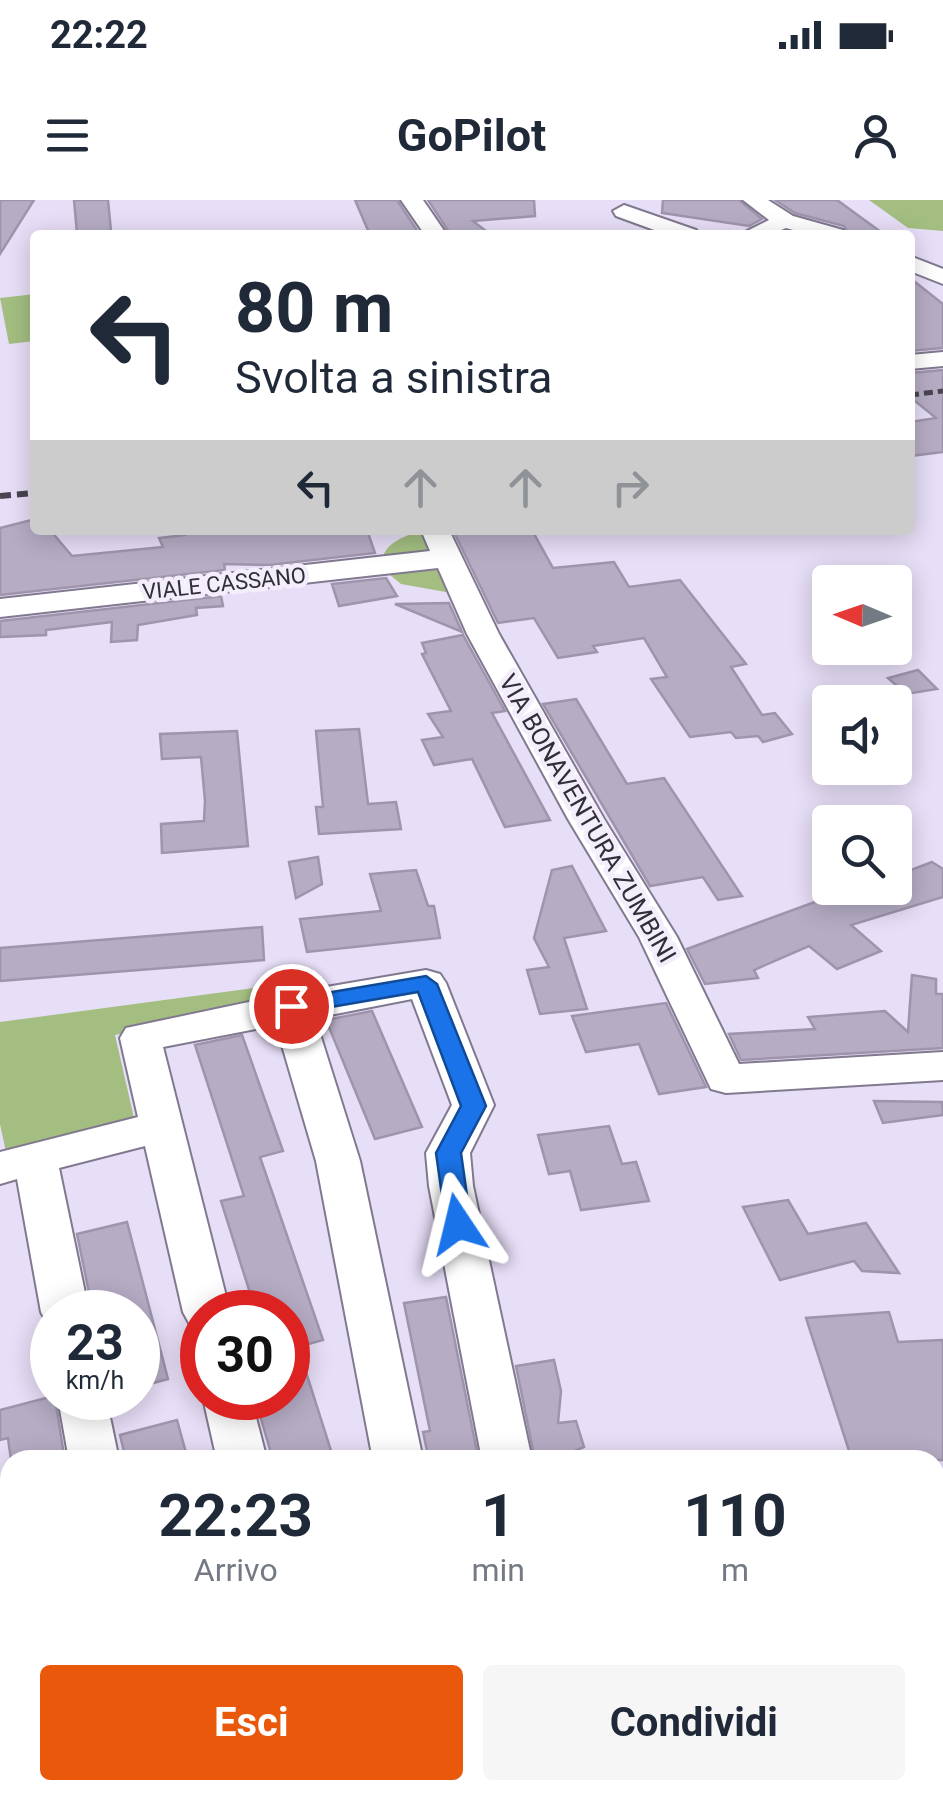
<!DOCTYPE html>
<html lang="it">
<style>
body{margin:0;font-family:Roboto,sans-serif;background:#f6f6f7;color:#1f2937;height:100vh;display:flex;flex-direction:column;font-size:38px;white-space:nowrap}
*{box-sizing:border-box;margin:0}
p{font-size:32px;color:#747a83}
.icon{flex:none;width:55px;height:55px;fill:none;stroke:currentColor;stroke-width:2;stroke-linecap:round;stroke-linejoin:round}
.map{position:relative;flex:1;overflow:hidden}
.drawer{position:absolute;left:0px;top:1250px;width:945px;height:350px;display:flex;flex-direction:column;background:#fff;border-radius:30px 30px 0 0;box-shadow:0 5px 25px #0003}
.drawer>*{flex:none}
.guide{position:absolute;left:30px;top:30px;width:885px;height:305px;border-radius:10px;box-shadow:0 5px 25px #0003;background:#fff;color:#1f2937;overflow:hidden}
.needle{width:65px;rotate:272deg}
.buttons{position:absolute;left:812px;top:365px;display:grid;gap:20px}
.buttons a{display:grid;place-items:center;width:100px;height:100px;border-radius:10px;background:#fff;box-shadow:0 5px 25px #0003;font-size:50px}
.speed{position:absolute;left:30px;top:1090px;display:flex;gap:20px;font-size:50px;font-weight:700;text-align:center}
.speed>*{display:grid;place-content:center;width:130px;height:130px;border-radius:50%;background:#fff;box-shadow:0 5px 25px #0003;line-height:1}
.speed small{font-size:25px;font-weight:400}
.speed .limit{border:15px solid #d22;background:#fff;color:#111}
.pin{position:absolute;display:grid;place-items:center;width:85px;height:85px;color:#fff;margin:-42px;border:5px solid #fff;border-radius:50%;box-shadow:0 2px 10px #0007}
.me{position:absolute;width:110px;margin:-55px;rotate:350deg;stroke-linejoin:round;filter:drop-shadow(0 0 8px #0008)}
.turn{display:flex;align-items:center;gap:35px;height:210px;padding:0 40px;font-size:45px}
.turn .icon{width:130px;height:130px;stroke-width:2.5}
.turn b{display:block;font-size:70px;line-height:85px}
.lanes{display:flex;align-items:center;height:95px;padding:0 40px;background:#0003;justify-content:center;gap:50px;direction:ltr}
.lanes .off{opacity:.35}
.eta{display:flex;justify-content:space-evenly;align-items:center;height:170px;text-align:center}
.eta b{font-size:60px;font-weight:700;line-height:70px}
.primary-button{display:flex;gap:20px;margin-top:auto;padding:20px 40px}
.primary-button a{flex:1;height:115px;border-radius:10px;background:#ea580c;color:#fff;font-size:40px;font-weight:700;line-height:115px;text-align:center}
.primary-button a+a{background:#f6f6f7;color:#1f2937}
.status{display:flex;justify-content:space-between;align-items:center;height:70px;padding:0 50px;background:#fff;direction:ltr}
.status svg{height:28px;fill:currentColor}
header{display:flex;justify-content:space-between;align-items:center;height:130px;padding:0 40px;background:#fff;font-size:45px;font-weight:700}
.map>svg:first-child{display:block}
.green{fill:#a3be80}
.building{fill:#b6adc5;stroke:#9e95ac;stroke-width:2.5}
.lines{fill:none;stroke-linecap:round;stroke-linejoin:round}
.minor-casing{stroke:#81798f;stroke-width:4}
.minor{fill:#fff;fill-rule:evenodd}
.rail-far1{stroke:#494450;stroke-width:5;stroke-dasharray:9 5;stroke-linecap:butt}
.rail{stroke:#494450;stroke-width:6;stroke-dasharray:11 6;stroke-linecap:butt}
.route{fill:#1a73e8;stroke:#114b97;stroke-width:2.5}
.labels{text-anchor:middle;stroke-width:9;stroke-linejoin:round;paint-order:stroke}
.far-street-label{font-size:22px;fill:#322e37;stroke:#f3edfc}
.street-label{font-size:25px;fill:#322e37;stroke:#f3edfc}
</style>
<div class="status"><b>22:22</b><svg viewBox="0 0 49 12"><path d="M0 12V9h3v3zM5 12V6h3v6zM10 12V3h3v9zM15 12V0h3v12zM26 1h20v11H26zM47 4h2v5h-2z"/></svg></div>
<header><svg class="icon" aria-label="menu" viewBox="0 0 24 24"><path d="M4 6h16M4 12h16M4 18h16"/></svg>GoPilot<svg class="icon" aria-label="person" viewBox="0 0 24 24"><circle cx="12" cy="8" r="4"/><path d="M4 21q1-7 8-7t8 7"/></svg></header>
<div class="map">
<svg width="943" height="1600" viewBox="0 0 943 1600">
<rect width="100%" height="100%" fill="#e7def7"/>
<g class="green">
<path d="M 869,0 L 943,0 L 943,31 L 908,28 Z"/>
<path d="M 35,94 L 35,141 L 9,144 L 0,98 Z"/>
<path d="M 423,330 L 457,394 L 401,384 L 383,369 C 378,344 403,337 423,330 Z"/>
<path d="M 270,786 L 268,804 L 115,835 L 134,918 L 6,952 L 0,924 L 0,822 Z"/>
</g>
<g class="building">
<path d="M 0,0 L 34,0 L 0,54 Z"/>
<path d="M 74,0 L 108,0 L 111,31 L 77,33 Z"/>
<path d="M 355,0 L 397,0 L 420,35 L 370,35 Z"/>
<path d="M 428,0 L 534,0 L 535,16 L 473,21 L 491,35 L 451,35 Z"/>
<path d="M 663,0 L 739,0 L 762,19 L 749,26 L 662,13 Z"/>
<path d="M 775,0 L 837,0 L 885,35 L 850,35 L 844,26 L 795,13 Z"/>
<path d="M 910,78 L 943,104 L 943,148 L 910,151 Z"/>
<path d="M 943,170 L 943,252 L 910,256 L 910,222 L 936,218 L 910,197 L 910,173 Z"/>
<path d="M 35,319 L 35,330 L 50,330 L 72,356 L 163,347 L 159,338 L 185,335 L 183,330 L 367,330 L 375,353 L 269,365 L 224,364 L 225,370 L 0,395 L 0,328 Z"/>
<path d="M 453,330 L 533,332 L 553,368 L 614,362 L 629,387 L 680,380 L 746,464 L 731,467 L 762,515 L 775,513 L 792,534 L 763,542 L 758,536 L 736,538 L 731,532 L 690,537 L 651,479 L 667,477 L 644,438 L 593,446 L 597,452 L 558,458 L 534,418 L 498,423 Z"/>
<path d="M 386,378 L 397,396 L 339,406 L 332,384 Z"/>
<path d="M 221,396 L 223,406 L 196,408 L 197,415 L 138,425 L 137,440 L 111,442 L 112,422 L 46,430 L 46,435 L 0,437 L 0,421 Z"/>
<path d="M 449,403 L 462,432 L 395,404 Z"/>
<path d="M 463,435 L 505,511 L 492,513 L 550,620 L 505,627 L 472,559 L 434,565 L 422,540 L 443,537 L 428,514 L 451,511 L 422,454 L 426,453 L 422,443 Z"/>
<path d="M 918,470 L 937,489 L 906,494 L 888,478 Z"/>
<path d="M 576,499 L 627,584 L 664,578 L 742,696 L 718,700 L 703,677 L 650,686 L 543,504 Z"/>
<path d="M 359,529 L 368,604 L 396,602 L 401,629 L 319,634 L 316,607 L 323,607 L 316,531 Z"/>
<path d="M 237,531 L 248,646 L 162,653 L 161,624 L 204,621 L 205,601 L 201,557 L 162,559 L 160,534 Z"/>
<path d="M 318,657 L 322,684 L 296,698 L 289,662 Z"/>
<path d="M 932,662 L 943,669 L 943,697 L 851,725 L 881,751 L 837,769 L 809,746 L 754,770 L 758,778 L 705,784 L 687,749 L 823,699 L 864,688 L 895,688 L 895,676 Z"/>
<path d="M 572,666 L 606,731 L 564,738 L 587,809 L 540,814 L 527,770 L 549,767 L 534,738 L 552,670 Z"/>
<path d="M 416,670 L 428,706 L 434,706 L 440,738 L 307,752 L 300,719 L 381,711 L 370,674 Z"/>
<path d="M 262,727 L 264,760 L 0,781 L 0,748 Z"/>
<path d="M 912,775 L 936,779 L 936,794 L 943,794 L 943,848 L 741,860 L 729,834 L 815,829 L 808,817 L 885,811 L 908,832 Z"/>
<path d="M 666,803 L 706,887 L 659,894 L 639,844 L 586,852 L 572,816 Z"/>
<path d="M 372,811 L 422,927 L 375,939 L 326,820 Z"/>
<path d="M 242,835 L 283,951 L 260,957 L 323,1140 L 298,1147 L 334,1260 L 273,1260 L 255,1198 L 288,1198 L 288,1112 L 256,1112 L 221,1001 L 244,996 L 195,845 Z"/>
<path d="M 874,901 L 942,902 L 943,915 L 883,923 Z"/>
<path d="M 609,926 L 622,964 L 636,962 L 649,1001 L 581,1010 L 570,971 L 549,974 L 538,935 Z"/>
<path d="M 788,1000 L 808,1034 L 866,1023 L 899,1073 L 862,1071 L 854,1061 L 780,1080 L 743,1007 Z"/>
<path d="M 127,1022 L 168,1179 L 138,1187 L 138,1112 L 93,1112 L 77,1034 Z"/>
<path d="M 446,1097 L 478,1257 L 429,1260 L 423,1232 L 430,1231 L 404,1103 Z"/>
<path d="M 889,1112 L 898,1142 L 943,1140 L 943,1260 L 852,1260 L 806,1118 Z"/>
<path d="M 554,1160 L 561,1191 L 558,1223 L 576,1221 L 584,1247 L 570,1253 L 572,1260 L 535,1260 L 516,1166 Z"/>
<path d="M 46,1198 L 55,1198 L 64,1255 L 46,1260 L 11,1260 L 8,1238 L 0,1240 L 0,1210 Z"/>
<path d="M 177,1220 L 188,1260 L 126,1260 L 120,1235 Z"/>
</g>
<g class="lines">
<g class="minor-casing">
<g id="minor">
<path d="M 401,0 L 423,0 L 447,35 L 425,35 Z"/>
<path d="M 743,0 L 768,0 L 793,16 L 843,30 L 846,35 L 811,35 L 786,28 L 769,35 L 739,35 L 769,20 Z"/>
<path d="M 624,5 L 696,30 L 699,35 L 668,35 L 616,16 L 613,11 Z"/>
<path d="M 910,56 L 943,69 L 943,84 L 910,71 Z"/>
<path d="M 943,152 L 943,166 L 910,169 L 910,155 Z"/>
<path d="M 421,330 L 449,330 L 499,434 L 604,619 L 677,737 L 739,864 L 943,852 L 943,880 L 726,893 L 711,889 L 639,737 L 568,619 L 467,434 L 438,368 L 0,417 L 0,399 L 430,351 Z"/>
<path d="M 426,770 L 440,774 L 446,783 L 494,905 L 470,953 L 473,986 L 532,1260 L 482,1260 L 429,986 L 426,953 L 452,905 L 412,799 L 315,818 L 360,961 L 423,1260 L 373,1260 L 316,961 L 276,825 L 163,847 L 230,1112 L 202,1112 L 202,1129 L 190,1125 L 183,1112 L 145,946 L 59,968 L 89,1112 L 52,1112 L 52,1126 L 48,1125 L 41,1112 L 17,979 L 0,984 L 0,952 L 138,917 L 120,838 L 126,828 L 291,793 Z"/>
<path d="M 58,1198 L 106,1198 L 119,1260 L 69,1260 Z"/>
<path d="M 203,1198 L 251,1198 L 267,1260 L 217,1260 Z"/>
<path d="M 10,1458 L 10,1510 L 0,1511 L 0,1459 Z"/>
</g>
</g>
<use href="#minor" class="minor"/>
<path class="rail-far1" d="M 910,195 L 943,191"/>
<path class="rail" d="M 0,296 L 35,293"/>
</g>
<path class="route" d="M 426,776 L 437,784 L 486,906 L 461,953 L 471,1024 L 468,1031 L 449,1031 L 446,1024 L 436,953 L 461,906 L 418,792 L 291,814 L 280,806 L 291,799 Z"/>
<g class="labels">
<g class="far-street-label">
<text transform="translate(224 383) rotate(-6)" y="8">VIALE CASSANO</text>
</g>
<g class="street-label">
<text transform="translate(588 618) rotate(60)" y="9">VIA BONAVENTURA ZUMBINI</text>
</g>
</g>
</svg>
<div class="buttons">
<a><svg class="needle" viewBox="-14 -14 28 28"><path d="M0-13l5 13h-10z" fill="#e53935"/><path d="M0 13l5-13h-10z" fill="#747a83"/></svg></a>
<a><svg class="icon" aria-label="sound" viewBox="0 0 24 24"><path d="M4 9h4l5-4v14l-5-4H4zM17 9q2 3 0 6"/></svg></a>
<a><svg class="icon" aria-label="search" viewBox="0 0 24 24"><circle cx="10" cy="10" r="6"/><path d="M15 15l6 6"/></svg></a>
</div>
<div class="speed"><div>23<small>km/h</small></div><div class="limit">30</div></div>
<div class="pin" style="left:291px;top:806px;background:#d93025"><svg class="icon" aria-label="arrive" viewBox="0 0 24 24"><path d="M6 21V4h12l-3 4 3 4H6"/></svg></div>
<svg class="me" style="left:458px;top:1024px" viewBox="-20 -20 40 40"><path d="M0-17L14 15 0 8-14 15z" fill="#1a73e8" stroke="#fff" stroke-width="4"/></svg>
<div class="guide">
<div class="turn"><svg class="icon" aria-label="left" viewBox="0 0 24 24"><path d="M17 20v-9H6M10 6l-5 5 5 5"/></svg><div><b>80 m</b>Svolta a sinistra</div></div>
<div class="lanes"><svg class="icon" aria-label="left" viewBox="0 0 24 24"><path d="M17 20v-9H6M10 6l-5 5 5 5"/></svg><svg class="icon off" aria-label="ahead" viewBox="0 0 24 24"><path d="M12 20V5M6 11l6-6 6 6"/></svg><svg class="icon off" aria-label="ahead" viewBox="0 0 24 24"><path d="M12 20V5M6 11l6-6 6 6"/></svg><svg class="icon off" aria-label="right" viewBox="0 0 24 24"><path d="M7 20v-9h11M14 6l5 5-5 5"/></svg></div>
</div>
<section class="drawer">
<div class="eta">
<div><b>22:23</b><p>Arrivo</p></div>
<div><b>1</b><p>min</p></div>
<div><b>110</b><p>m</p></div>
</div>
<div class="primary-button"><a>Esci</a><a>Condividi</a></div>
</section>
</div>
